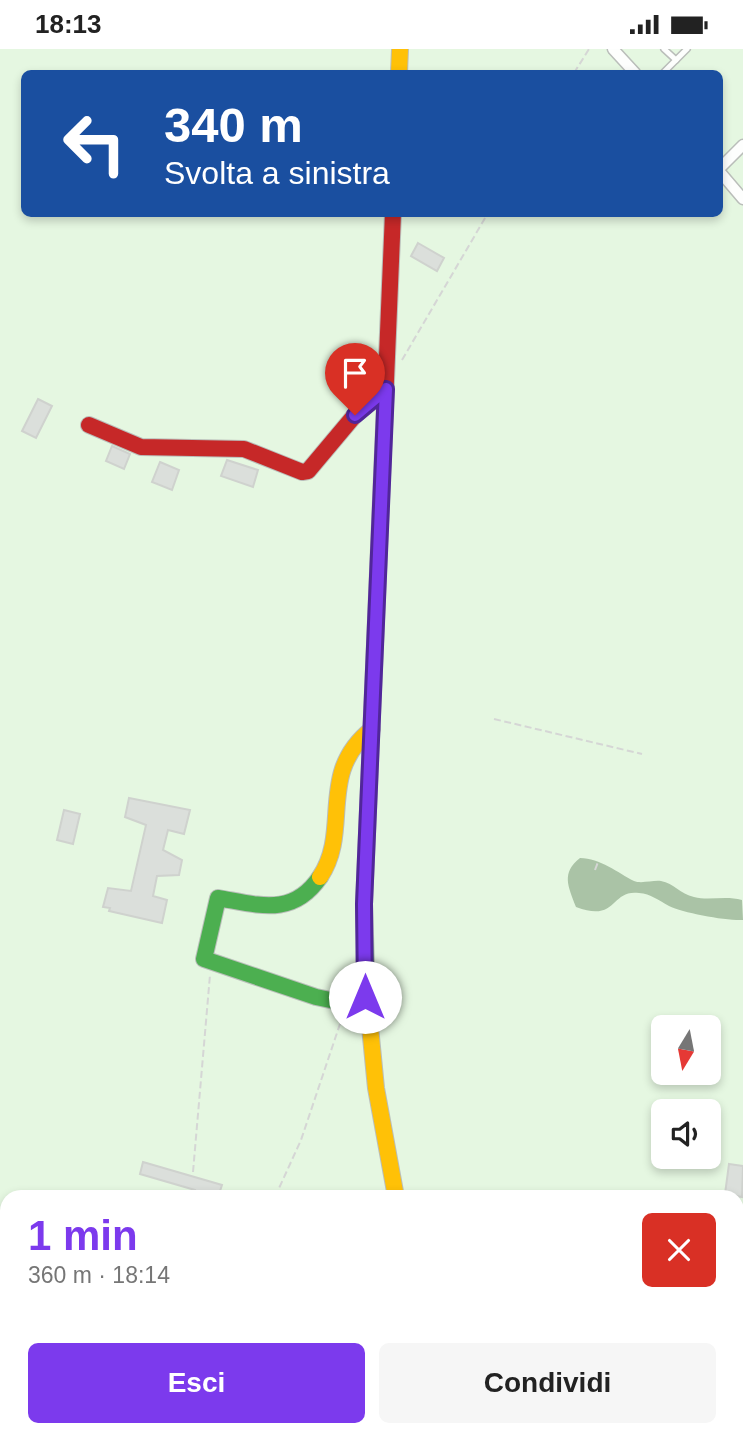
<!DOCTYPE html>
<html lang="it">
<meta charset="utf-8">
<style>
body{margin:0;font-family:Helvetica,sans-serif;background:#f6f6f6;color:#222;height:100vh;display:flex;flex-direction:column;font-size:26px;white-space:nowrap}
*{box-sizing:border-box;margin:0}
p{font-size:23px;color:#767676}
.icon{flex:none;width:38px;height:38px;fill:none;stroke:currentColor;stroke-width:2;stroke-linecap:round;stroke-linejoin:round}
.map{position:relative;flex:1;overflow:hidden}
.panel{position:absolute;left:0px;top:1141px;width:744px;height:247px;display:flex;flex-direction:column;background:#fff;border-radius:21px 21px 0 0;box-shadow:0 4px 10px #0003}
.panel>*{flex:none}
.top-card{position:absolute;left:21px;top:21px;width:702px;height:147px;border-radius:10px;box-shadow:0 4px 10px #0003;background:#1a4fa0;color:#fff;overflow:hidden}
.needle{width:46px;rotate:190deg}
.fabs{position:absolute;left:651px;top:966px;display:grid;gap:14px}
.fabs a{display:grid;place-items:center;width:70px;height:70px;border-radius:10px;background:#fff;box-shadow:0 4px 10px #0003;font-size:35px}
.pin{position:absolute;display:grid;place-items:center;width:60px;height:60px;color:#fff;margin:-72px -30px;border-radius:50% 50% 50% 0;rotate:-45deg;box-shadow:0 0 7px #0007}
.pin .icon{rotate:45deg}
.me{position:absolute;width:77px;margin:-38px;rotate:0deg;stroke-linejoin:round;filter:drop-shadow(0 0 5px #0008)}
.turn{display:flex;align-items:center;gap:24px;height:147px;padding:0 28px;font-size:32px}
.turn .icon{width:91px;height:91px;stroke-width:2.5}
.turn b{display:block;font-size:49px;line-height:60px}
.round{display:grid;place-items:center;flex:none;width:74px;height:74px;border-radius:10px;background:#f6f6f6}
.overview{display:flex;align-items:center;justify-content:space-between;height:119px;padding:0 28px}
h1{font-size:42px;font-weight:600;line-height:52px;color:#7c3aed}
.cta{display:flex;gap:14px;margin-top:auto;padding:14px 28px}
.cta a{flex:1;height:80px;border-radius:10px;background:#7c3aed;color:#fff;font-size:28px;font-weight:600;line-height:80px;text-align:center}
.cta a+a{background:#f6f6f6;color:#222}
.status{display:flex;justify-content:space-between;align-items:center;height:49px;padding:0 35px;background:#fff;direction:ltr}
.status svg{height:19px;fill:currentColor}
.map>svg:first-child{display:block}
.green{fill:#e5f7e1;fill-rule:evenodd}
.water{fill:#aac3a6}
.building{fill:#dbdfdb;stroke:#cfd2ce;stroke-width:2}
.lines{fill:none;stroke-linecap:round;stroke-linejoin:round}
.lane-casing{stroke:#babeba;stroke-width:8}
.street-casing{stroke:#babeba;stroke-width:13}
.fast-casing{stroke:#babeba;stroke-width:18}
.slow-casing{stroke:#babeba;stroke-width:18}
.jam-casing{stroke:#babeba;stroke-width:18}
.path{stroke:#d5d6d5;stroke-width:2;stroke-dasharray:7 3.5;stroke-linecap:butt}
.lane{stroke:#fdfefd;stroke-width:5}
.street{stroke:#fdfefd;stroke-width:10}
.fast{stroke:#4caf50;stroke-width:16}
.slow{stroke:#ffc107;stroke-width:16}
.jam{stroke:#c62828;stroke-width:16}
.route-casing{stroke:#51269a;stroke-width:18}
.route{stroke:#7c3aed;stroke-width:12}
</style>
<div class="status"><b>18:13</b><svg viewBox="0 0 49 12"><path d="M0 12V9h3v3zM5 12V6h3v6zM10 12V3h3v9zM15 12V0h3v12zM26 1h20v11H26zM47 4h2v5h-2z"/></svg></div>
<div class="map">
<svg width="743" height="1387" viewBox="0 0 743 1387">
<rect width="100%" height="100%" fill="#f4f9f4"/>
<path class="green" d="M 0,0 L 743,0 L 743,1387 L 0,1387 ZM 24,24 L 719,24 L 719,164 L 24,164 ZM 663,978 L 709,978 L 709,1024 L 663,1024 ZM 663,1062 L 709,1062 L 709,1108 L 663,1108 ZM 7,1148 L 737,1148 L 737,1381 L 7,1381 Z"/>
<path class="water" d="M 580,809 C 600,809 618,824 634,832 C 641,835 653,831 661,832 C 674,834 680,845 694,848 C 710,852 725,846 742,851 L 743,871 C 727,872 683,864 669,857 C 658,851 651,845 639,844 C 610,840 618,874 576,858 C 568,837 561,824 580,809 Z"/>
<g class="building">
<path d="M 418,194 L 444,209 L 437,222 L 411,207 Z"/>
<path d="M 38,350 L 52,357 L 36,389 L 22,382 Z"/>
<path d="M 112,397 L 130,405 L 124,420 L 106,412 Z"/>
<path d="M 227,411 L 258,421 L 253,438 L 221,427 Z"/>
<path d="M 160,413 L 179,421 L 172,441 L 152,433 Z"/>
<path d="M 129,749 L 190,761 L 184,785 L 168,781 L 163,801 L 182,811 L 179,826 L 157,827 L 153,847 L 167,851 L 162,874 L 109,862 L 110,859 L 103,858 L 108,839 L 131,842 L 146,776 L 125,768 Z"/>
<path d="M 64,761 L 80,765 L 73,795 L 57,791 Z"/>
<path d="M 143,1113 L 222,1136 L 218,1148 L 193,1148 L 195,1141 L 140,1125 Z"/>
<path d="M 729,1115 L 743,1117 L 742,1148 L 725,1145 Z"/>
</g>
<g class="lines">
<g class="lane-casing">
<g id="lane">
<path d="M 664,0 L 676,11"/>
<path d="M 663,24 L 687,0"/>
</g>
</g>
<g class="street-casing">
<g id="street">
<path d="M 613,0 L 635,24"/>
<path d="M 720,119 L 743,96"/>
<path d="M 720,123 L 743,150"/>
</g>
</g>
<g class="fast-casing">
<g id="fast">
<path d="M 320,828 C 293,868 259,856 218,849 L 204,910 L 316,948 L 335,952 L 365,948"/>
<path d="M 367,947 L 364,855 L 375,595"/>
<path d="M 455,1381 L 456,1387"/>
</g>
</g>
<g class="slow-casing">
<g id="slow">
<path d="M 399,24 L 400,0"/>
<path d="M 320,828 C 352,780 316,724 372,680"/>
<path d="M 367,947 L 376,1039 L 396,1148"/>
</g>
</g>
<g class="jam-casing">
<g id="jam">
<path d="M 89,376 L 141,398 L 244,400 L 302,423 L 308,422 L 355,366 L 386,340"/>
<path d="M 375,595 L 393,164"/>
</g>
</g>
<g class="path">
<path d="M 574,24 L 589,0"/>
<path d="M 402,311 L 488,164"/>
<path d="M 494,670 L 642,705"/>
<path d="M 595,821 L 598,813"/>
<path d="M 193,1123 L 210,926"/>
<path d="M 275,1148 L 301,1091 L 343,966"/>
<path d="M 65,1387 L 75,1381"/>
</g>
<use href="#lane" class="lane"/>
<use href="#street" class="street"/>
<use href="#fast" class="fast"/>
<use href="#slow" class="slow"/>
<use href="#jam" class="jam"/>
</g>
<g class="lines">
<g class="route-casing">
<path id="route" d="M 355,366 L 386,340 L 364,855 L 365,948"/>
</g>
<use href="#route" class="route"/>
</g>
</svg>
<div class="fabs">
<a><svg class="needle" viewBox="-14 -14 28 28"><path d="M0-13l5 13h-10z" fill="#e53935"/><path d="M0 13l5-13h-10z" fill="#767676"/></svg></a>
<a><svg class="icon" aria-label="sound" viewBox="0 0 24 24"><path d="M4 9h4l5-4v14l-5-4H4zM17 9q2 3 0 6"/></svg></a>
</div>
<div class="pin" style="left:355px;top:366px;background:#d93025"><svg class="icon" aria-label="arrive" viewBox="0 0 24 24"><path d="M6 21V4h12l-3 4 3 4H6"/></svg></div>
<svg class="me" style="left:365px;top:948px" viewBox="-20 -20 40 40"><circle r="19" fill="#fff"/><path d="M0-13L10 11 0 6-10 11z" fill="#7c3aed"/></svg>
<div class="top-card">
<div class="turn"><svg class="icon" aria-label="left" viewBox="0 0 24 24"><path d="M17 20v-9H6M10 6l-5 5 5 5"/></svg><div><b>340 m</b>Svolta a sinistra</div></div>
</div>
<section class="panel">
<div class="overview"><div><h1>1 min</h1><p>360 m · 18:14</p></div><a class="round" style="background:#d93025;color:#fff"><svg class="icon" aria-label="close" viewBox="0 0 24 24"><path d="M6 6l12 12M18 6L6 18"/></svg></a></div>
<div class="cta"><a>Esci</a><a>Condividi</a></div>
</section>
</div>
